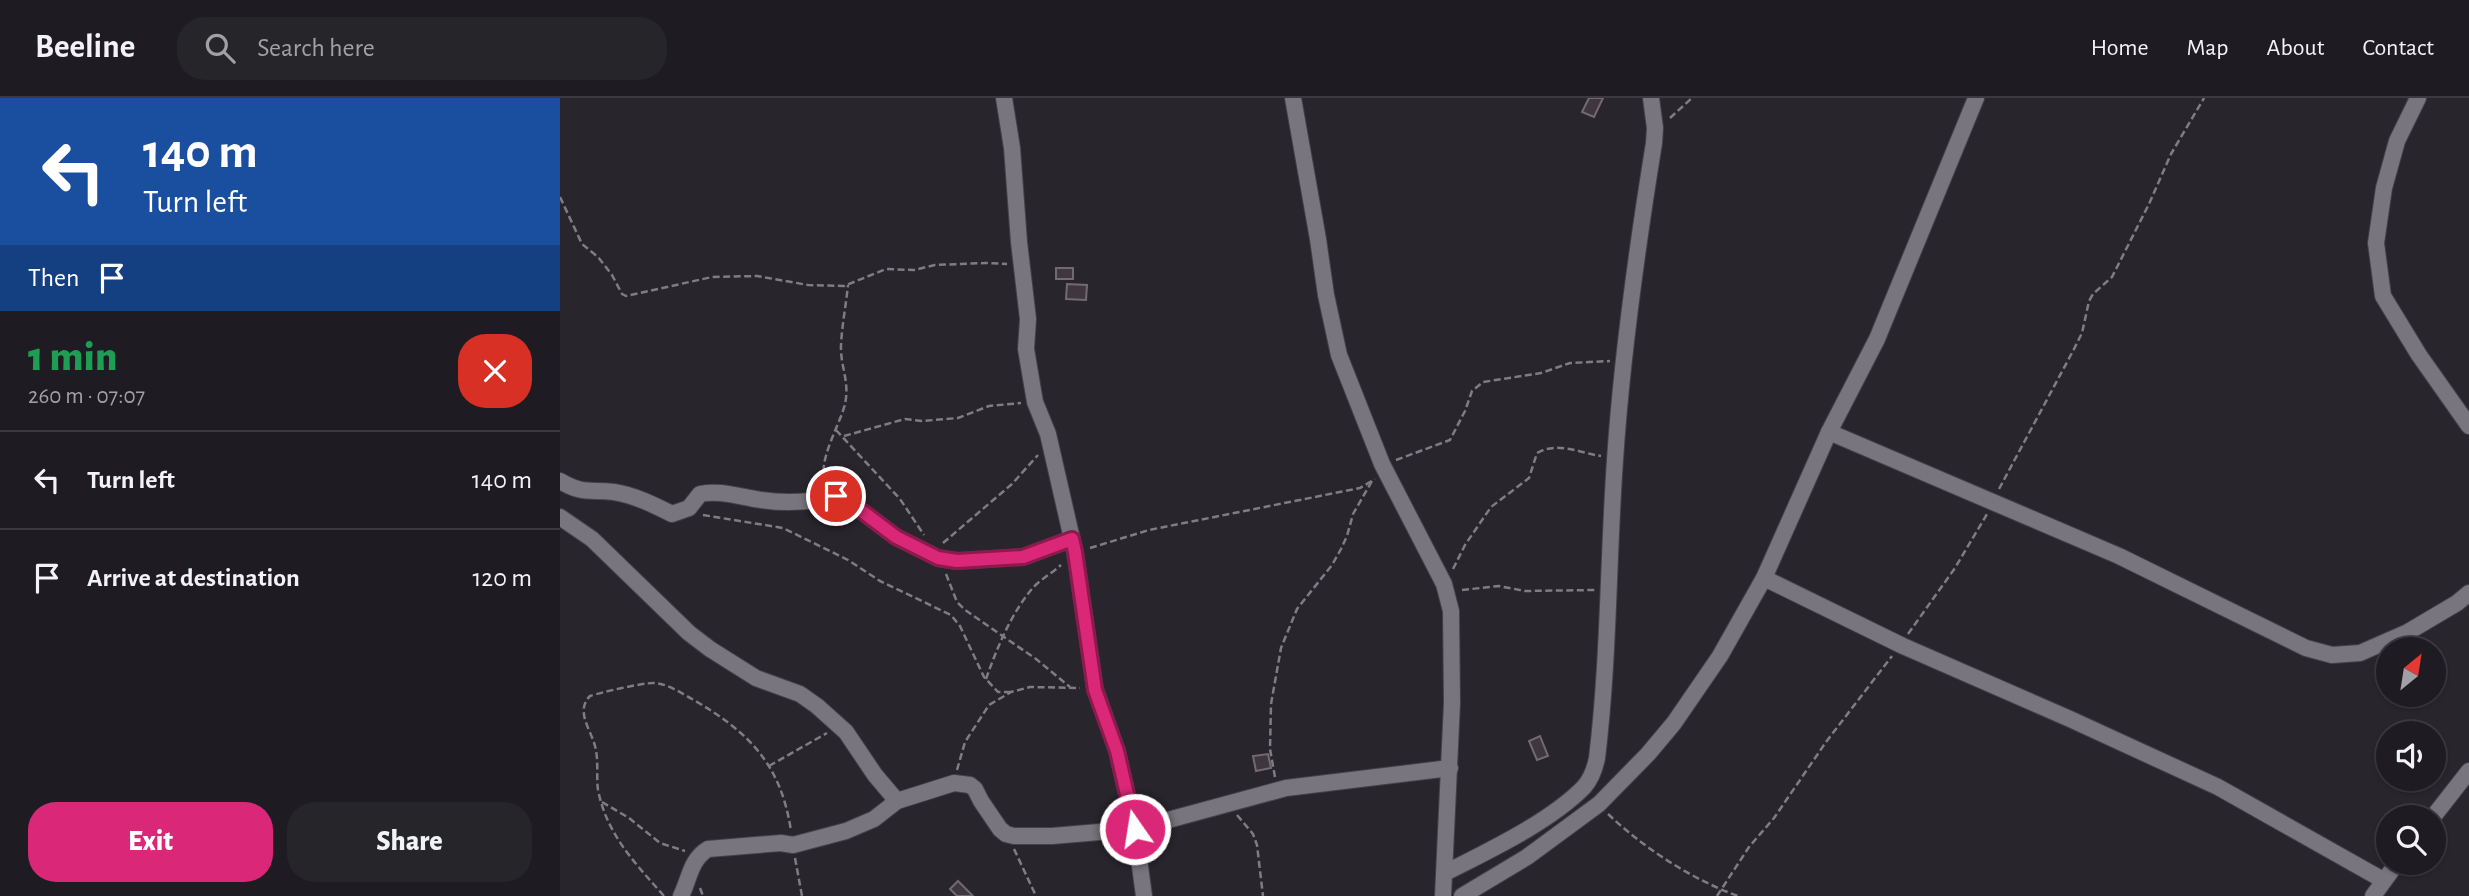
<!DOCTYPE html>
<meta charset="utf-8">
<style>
body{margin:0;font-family:"Alegreya Sans",sans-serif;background:#26252a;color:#f1f3f6;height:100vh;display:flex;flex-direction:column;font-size:26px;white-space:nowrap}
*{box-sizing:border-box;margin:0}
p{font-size:23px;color:#a1a1a5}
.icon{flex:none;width:38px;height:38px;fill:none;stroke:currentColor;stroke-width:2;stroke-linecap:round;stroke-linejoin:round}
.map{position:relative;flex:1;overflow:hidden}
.panel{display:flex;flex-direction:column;background:#1e1c22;width:560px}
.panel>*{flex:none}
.top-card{background:#1a4fa0;color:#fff;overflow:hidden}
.needle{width:46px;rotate:30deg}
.buttons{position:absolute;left:1816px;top:539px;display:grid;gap:14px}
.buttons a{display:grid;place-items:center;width:70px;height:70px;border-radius:50%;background:#1e1c22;box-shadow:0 2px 5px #0004,0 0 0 2px #3c3a40;font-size:35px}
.pin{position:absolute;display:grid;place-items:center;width:60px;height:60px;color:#fff;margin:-30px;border:4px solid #fff;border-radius:50%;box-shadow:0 2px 7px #0007}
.me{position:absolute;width:77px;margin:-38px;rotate:347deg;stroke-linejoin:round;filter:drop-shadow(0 0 5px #0008)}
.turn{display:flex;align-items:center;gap:24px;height:147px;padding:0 28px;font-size:32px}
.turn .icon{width:91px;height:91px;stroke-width:2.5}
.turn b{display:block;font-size:49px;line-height:60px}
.then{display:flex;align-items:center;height:66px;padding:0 28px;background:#0003;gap:14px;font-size:26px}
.round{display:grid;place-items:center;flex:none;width:74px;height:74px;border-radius:28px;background:#26252a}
.overview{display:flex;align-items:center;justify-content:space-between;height:119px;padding:0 28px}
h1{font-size:42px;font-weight:800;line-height:52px;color:#1e9e55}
.button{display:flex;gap:14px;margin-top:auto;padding:14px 28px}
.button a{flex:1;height:80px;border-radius:28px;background:#db2777;color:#fff;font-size:28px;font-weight:800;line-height:80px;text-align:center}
.button a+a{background:#26252a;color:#f1f3f6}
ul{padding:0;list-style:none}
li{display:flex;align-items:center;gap:21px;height:98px;padding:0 28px;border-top:2px solid #3c3a40}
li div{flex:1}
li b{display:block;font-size:26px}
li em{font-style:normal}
header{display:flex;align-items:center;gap:42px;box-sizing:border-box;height:98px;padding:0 35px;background:#1e1c22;border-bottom:2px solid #3c3a40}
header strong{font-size:33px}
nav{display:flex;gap:38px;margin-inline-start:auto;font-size:24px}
.search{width:490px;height:63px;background:#26252a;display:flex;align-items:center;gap:18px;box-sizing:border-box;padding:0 24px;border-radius:28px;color:#a1a1a5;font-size:26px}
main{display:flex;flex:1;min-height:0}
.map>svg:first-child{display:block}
.building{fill:#3f373d;stroke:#726a70;stroke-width:2}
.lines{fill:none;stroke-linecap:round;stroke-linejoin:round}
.minor-casing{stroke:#444148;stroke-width:18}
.path{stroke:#7f7c83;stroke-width:2.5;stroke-dasharray:7 3.5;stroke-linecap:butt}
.minor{stroke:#79757e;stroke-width:16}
.route-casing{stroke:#8e194d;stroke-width:18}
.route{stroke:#db2777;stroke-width:12}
</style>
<header>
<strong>Beeline</strong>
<div class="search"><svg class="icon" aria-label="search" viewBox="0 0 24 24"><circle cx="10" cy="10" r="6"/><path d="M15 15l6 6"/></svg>Search here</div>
<nav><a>Home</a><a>Map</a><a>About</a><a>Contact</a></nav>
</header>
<main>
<section class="panel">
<div class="top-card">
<div class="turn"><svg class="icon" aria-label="left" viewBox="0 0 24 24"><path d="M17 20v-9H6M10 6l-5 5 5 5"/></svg><div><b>140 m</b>Turn left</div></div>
<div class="then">Then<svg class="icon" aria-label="arrive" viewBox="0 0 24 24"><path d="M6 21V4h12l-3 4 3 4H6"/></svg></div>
</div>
<div class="overview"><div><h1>1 min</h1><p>260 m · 07:07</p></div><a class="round" style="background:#d93025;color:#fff"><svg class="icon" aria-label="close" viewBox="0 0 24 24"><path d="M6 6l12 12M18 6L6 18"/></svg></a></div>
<ul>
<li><svg class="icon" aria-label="left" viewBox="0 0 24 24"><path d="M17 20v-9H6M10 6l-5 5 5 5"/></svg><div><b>Turn left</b></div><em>140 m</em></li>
<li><svg class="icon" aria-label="arrive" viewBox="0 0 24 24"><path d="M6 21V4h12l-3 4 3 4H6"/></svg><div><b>Arrive at destination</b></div><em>120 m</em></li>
</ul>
<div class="button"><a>Exit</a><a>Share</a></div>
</section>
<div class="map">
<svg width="1909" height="798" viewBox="0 0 1909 798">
<rect width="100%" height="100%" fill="#28252d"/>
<g class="building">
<path d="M 1029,0 L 1043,0 L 1034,19 L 1022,14 Z"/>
<rect x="496" y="170" width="17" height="11"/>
<path d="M 507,186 L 527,187 L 526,202 L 506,201 Z"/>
<path d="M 980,638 L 988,658 L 977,662 L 969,643 Z"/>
<path d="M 708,656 L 711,670 L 696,673 L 693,658 Z"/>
<path d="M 398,783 L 413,798 L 397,798 L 390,791 Z"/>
</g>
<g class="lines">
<g class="minor-casing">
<g id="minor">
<path d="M 444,0 L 452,50 L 459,144 L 468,221 L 466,251 L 475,304 L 488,336 L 515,454 L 535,591 L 557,653 L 575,731 L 584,798"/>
<path d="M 733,0 L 758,141 L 766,197 L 779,257 L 822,366 L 884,486 L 891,513 L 892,605 L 883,798"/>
<path d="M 1858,0 L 1837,43 L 1824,90 L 1816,145 L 1823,198 L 1859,257 L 1909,328"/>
<path d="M 1269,334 L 1559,458 L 1746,550 L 1772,557 L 1800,555 L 1848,534 L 1897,505 L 1909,495"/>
<path d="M 0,383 C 24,397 29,391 54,394 C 74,397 94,407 112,416 L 129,410 L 140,396 C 159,392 176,398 195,401 C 223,406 249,405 276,398 L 303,414 L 336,439 L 378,460 L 397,463 L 463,459 L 511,441"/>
<path d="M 0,419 L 32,441 L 129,535 L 150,551 L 196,580 L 240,596 L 257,608 L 286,634 L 315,677 L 337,703"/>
<path d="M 1204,480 L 1343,548 L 1510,621 L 1658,689 L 1823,782"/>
<path d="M 1873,719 L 1909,673"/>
<path d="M 885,775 C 928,753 990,724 1024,689 C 1031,681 1035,670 1037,660 C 1049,561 1048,461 1055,362 C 1062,256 1077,150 1094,45 L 1095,30 L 1091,0"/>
<path d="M 121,798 C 130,780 130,762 148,751 L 221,745 L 233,747 L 286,733 L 314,721 L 337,703 L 394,685 L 410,687 L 415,691 L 421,703 L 440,731 L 446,736 L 454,738 L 492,738 L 575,731 L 726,690 L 890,670"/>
<path d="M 902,798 L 967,759 L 1039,706 L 1088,656 L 1114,625 L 1160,558 L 1204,480 L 1269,334 L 1317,241 L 1416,0"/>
<path d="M 1813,798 L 1837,765"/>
</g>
</g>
<g class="path">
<path d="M 1110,20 L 1132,0"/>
<path d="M 0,99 L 22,146 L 38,159 L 52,177 L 62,196 L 66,198 L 152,179 L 197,178 L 248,187 L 284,188 L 326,171 L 354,172 L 375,167 L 426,165 L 447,166"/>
<path d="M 276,332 L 340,401 L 364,437"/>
<path d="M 284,338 L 345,321 L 362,323 L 398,320 L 429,308 L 461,305"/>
<path d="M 836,362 L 890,342 L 905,313 L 912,293 L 923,284 L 981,275 L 1010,265 L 1050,263"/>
<path d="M 266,384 C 256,365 280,327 285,306 C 290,283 280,268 281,247 C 282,227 286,207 288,187"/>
<path d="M 1439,391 L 1513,253 L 1522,235 L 1529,203 L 1533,196 L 1552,179 L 1589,106 L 1611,56 L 1644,0"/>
<path d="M 143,417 L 223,430 L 288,462 L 320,483 L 391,517 L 400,528 L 424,579 L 438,594 L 451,594"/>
<path d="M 383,445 L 452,386 L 478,357"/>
<path d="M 530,450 L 589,432 L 800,390 L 815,381"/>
<path d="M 893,471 L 905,447 L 931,409 L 969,380 L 977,355 C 997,343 1020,355 1041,358"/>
<path d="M 386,476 L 397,504 L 405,512 L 476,561 L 510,589"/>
<path d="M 902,492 L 939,488 L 965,493 L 1035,492"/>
<path d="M 1348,536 L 1395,470 L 1427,416"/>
<path d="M 426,581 C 437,550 450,518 471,492 C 477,484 492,475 501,467"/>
<path d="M 209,668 L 267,635"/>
<path d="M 397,672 L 405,644 L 429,607 L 451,594 L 470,589 L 520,590"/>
<path d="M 715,679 L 710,651 L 711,606 L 721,550 L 737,511 L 772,467 L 781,451 L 787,438 L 793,416 L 812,383"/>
<path d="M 42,704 L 69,720 L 100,745 L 125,753"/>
<path d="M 1048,716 C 1084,750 1131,781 1178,798"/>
<path d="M 677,717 L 693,736 L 697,747 L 703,798"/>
<path d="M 454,751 L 476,798"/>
<path d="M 235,760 L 242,798"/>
<path d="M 140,790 L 143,798"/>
<path d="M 104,798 C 75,765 47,737 38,692 C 36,678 39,663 35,648 C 31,632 15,613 30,598 C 42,594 82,585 93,585 C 107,585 121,595 132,601 C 189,634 221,666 231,733"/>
<path d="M 1157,798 L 1189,749 L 1214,720 L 1266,644 L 1332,558"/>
</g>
<use href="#minor" class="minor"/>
</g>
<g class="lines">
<g class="route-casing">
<path id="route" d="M 276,398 L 303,414 L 336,439 L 378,460 L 397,463 L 463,459 L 512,441 L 515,454 L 535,592 L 557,653 L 575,731"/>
</g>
<use href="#route" class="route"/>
</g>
</svg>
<div class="buttons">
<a><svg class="needle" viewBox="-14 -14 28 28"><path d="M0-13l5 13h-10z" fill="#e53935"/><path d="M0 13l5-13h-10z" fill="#a1a1a5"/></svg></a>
<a><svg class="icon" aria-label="sound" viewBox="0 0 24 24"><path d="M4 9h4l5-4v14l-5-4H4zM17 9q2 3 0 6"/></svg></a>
<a><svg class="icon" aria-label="search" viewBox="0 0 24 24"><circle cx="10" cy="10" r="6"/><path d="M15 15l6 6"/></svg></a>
</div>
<div class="pin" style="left:276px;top:398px;background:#d93025"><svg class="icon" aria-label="arrive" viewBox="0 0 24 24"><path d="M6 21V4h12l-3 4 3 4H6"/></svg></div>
<svg class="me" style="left:575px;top:731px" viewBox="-20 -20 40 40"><circle r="17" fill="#db2777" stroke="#fff" stroke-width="3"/><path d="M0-11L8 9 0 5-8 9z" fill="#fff"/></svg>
</div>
</main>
